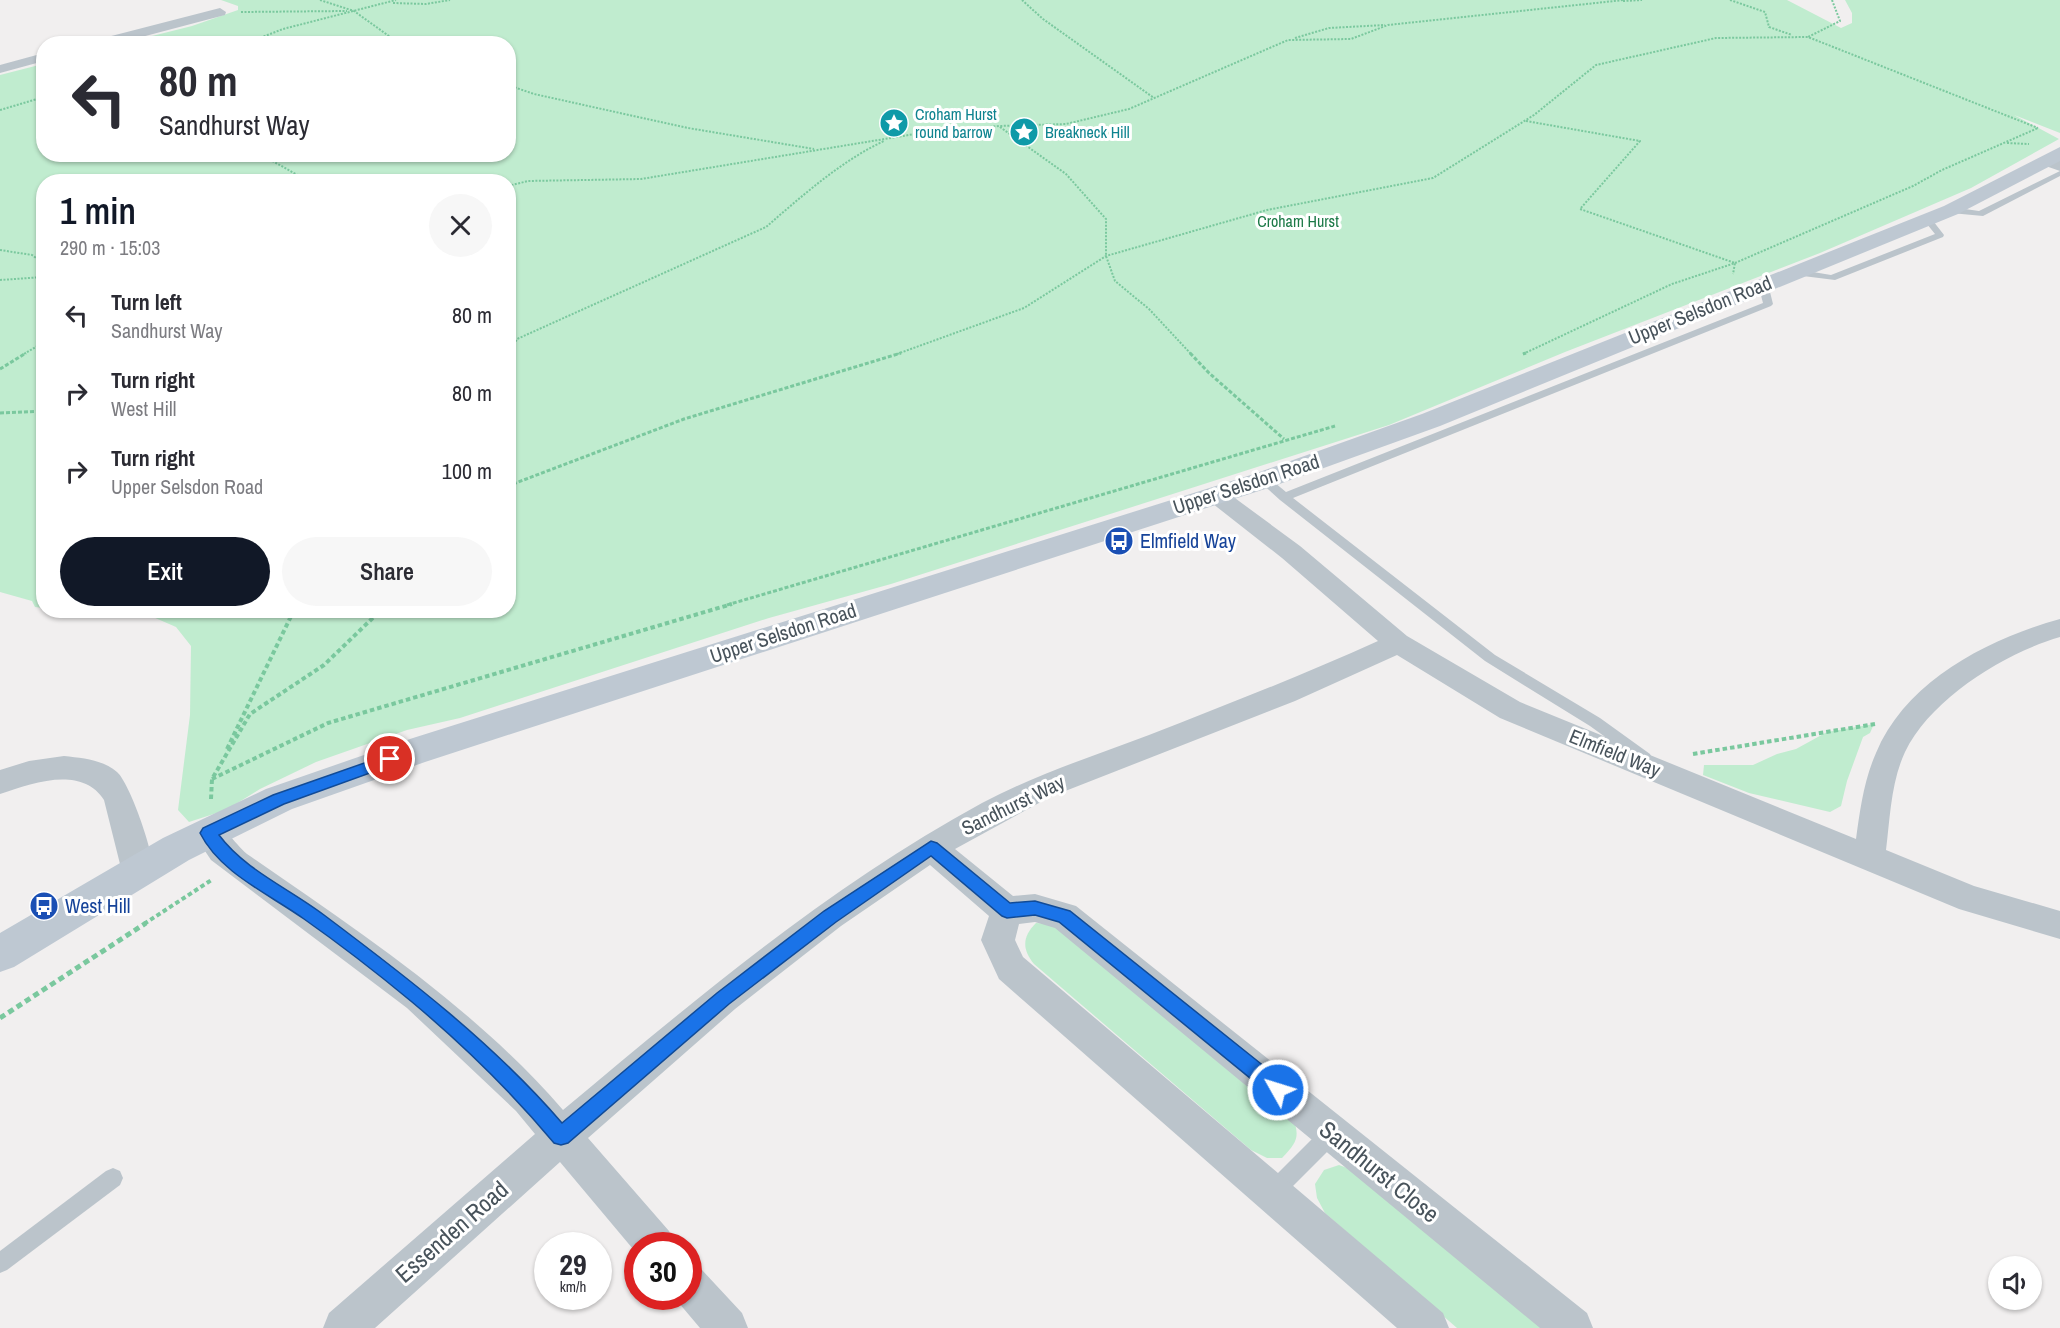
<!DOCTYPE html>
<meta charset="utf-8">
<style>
body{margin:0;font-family:"Archivo Narrow",sans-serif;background:#f7f7f7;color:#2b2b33;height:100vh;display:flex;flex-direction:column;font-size:22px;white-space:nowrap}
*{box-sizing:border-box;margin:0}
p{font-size:20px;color:#7c7c81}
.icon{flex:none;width:33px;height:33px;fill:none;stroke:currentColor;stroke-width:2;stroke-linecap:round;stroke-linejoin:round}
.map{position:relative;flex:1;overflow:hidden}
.drawer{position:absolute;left:36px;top:174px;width:480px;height:444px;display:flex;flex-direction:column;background:#fff;border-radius:24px;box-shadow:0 2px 4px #0004}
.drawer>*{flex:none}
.top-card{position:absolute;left:36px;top:36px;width:480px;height:126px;border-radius:24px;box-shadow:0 2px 4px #0004;background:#fff;color:#2b2b33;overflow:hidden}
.fabs{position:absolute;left:1988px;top:1256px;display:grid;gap:12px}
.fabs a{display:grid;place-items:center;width:54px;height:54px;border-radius:50%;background:#fff;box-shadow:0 2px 4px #0004;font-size:30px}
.speed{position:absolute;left:534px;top:1232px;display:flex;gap:12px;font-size:30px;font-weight:700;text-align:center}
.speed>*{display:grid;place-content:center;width:78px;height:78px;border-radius:50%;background:#fff;box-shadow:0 2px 4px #0004;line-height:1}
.speed small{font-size:15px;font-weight:400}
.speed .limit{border:9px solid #d22;background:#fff;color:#111}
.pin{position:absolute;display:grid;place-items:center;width:51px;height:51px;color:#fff;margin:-26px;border:3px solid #fff;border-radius:50%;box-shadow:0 2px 6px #0007}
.me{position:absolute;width:66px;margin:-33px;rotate:309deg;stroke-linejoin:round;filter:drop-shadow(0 0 4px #0008)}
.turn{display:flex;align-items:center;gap:21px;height:126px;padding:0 24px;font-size:27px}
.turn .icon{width:78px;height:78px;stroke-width:2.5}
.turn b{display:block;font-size:42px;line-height:51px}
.round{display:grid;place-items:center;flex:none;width:63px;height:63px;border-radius:32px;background:#f7f7f7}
.overview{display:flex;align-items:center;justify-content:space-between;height:102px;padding:0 24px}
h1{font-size:36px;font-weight:600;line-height:45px;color:#111827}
.cta{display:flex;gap:12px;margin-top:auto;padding:12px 24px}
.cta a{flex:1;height:69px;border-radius:36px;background:#111827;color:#fff;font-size:24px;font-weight:600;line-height:69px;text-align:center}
.cta a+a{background:#f7f7f7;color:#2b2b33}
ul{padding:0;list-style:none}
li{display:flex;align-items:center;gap:18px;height:78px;padding:0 24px}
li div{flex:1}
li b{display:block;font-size:22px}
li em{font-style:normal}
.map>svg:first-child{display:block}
.green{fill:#c0eccf}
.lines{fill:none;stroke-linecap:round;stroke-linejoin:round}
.path-far3{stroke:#7ac89e;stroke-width:2;stroke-dasharray:2 1.5;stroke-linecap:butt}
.path-far2{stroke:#7ac89e;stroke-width:3;stroke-dasharray:4 2;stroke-linecap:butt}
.path-far1{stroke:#7ac89e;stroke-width:4;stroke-dasharray:4.5 3;stroke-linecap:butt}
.path{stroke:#7ac89e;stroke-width:5;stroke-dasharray:6 4;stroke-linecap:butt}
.lane{fill:#bbc4cb;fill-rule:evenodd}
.street{fill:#bbc4cb;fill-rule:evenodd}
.secondary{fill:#bec8d2;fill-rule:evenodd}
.route{fill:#1a73e8;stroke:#114b97;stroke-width:1.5}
.labels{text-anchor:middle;stroke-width:6;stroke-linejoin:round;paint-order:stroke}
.far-culture-label{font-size:16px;fill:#0d838f;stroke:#fff;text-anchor:start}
.far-park-label{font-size:16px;fill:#1c7947;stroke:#fff}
.street-label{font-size:20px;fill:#48535b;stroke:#fff}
.transit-label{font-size:20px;fill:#164399;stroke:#fff;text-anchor:start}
.near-street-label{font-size:24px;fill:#48535b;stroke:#fff}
</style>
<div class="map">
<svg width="2060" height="1328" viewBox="0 0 2060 1328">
<rect width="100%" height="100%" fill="#f1efef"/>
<g class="green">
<path d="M 221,0 L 1787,0 L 1841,28 L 1852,23 L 1852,13 L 1845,0 L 2060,0 L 2060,133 L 2014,115 L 2059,139 L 1971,188 L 1820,253 L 1565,352 L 1389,425 L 891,584 L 769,618 L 460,718 L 407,730 L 316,762 L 260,789 L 226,810 L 189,822 L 178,810 L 190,715 L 191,646 L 176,627 L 153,617 L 74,611 L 508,610 L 508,182 L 44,182 L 43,608 L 35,607 L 32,601 L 0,592 L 0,75 L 43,64 L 44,154 L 508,154 L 508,44 L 124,43 L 192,26 L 238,10 L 238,6 Z"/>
<path d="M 1874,724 L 1870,733 L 1863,737 L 1847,781 L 1841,806 L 1830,812 L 1749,793 L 1703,775 L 1704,765 L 1753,765 L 1777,754 L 1796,749 L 1827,732 Z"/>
<path d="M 1036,923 L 1052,924 L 1291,1113 C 1300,1136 1299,1140 1282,1158 L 1267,1158 L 1251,1150 L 1034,964 C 1022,949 1022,937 1036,923 Z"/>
<path d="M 1339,1165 L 1358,1172 L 1550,1328 L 1457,1328 L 1325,1213 L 1317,1198 L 1315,1184 L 1324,1170 Z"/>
</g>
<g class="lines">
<g class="path-far3">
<path d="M 320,0 L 354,11 L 400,44"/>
<path d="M 1022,0 L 1043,19 L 1154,98"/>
<path d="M 1730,0 L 1765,12 L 1769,27 L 1792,35"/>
<path d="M 1832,0 L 1840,21 L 1808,37 L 2038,128"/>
<path d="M 1623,1 L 1642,0"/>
<path d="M 393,3 L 426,4 L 450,0"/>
<path d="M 241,12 L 347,11"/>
<path d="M 1295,38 L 1329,28 L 1385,25"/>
<path d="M 244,44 L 283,29 L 396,0"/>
<path d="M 508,85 L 534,94 L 688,128 L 814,149"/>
<path d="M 0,110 L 44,97"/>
<path d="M 1526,121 L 1640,141 L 1580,209 L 1735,263 L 1733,274"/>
<path d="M 1000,127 L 1066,174 L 1106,219 L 1106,256 L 1115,281 L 1149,309 L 1191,354"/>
<path d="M 2007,143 L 2029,144"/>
<path d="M 260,154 L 310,182"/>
<path d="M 508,186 L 528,181 L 641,179 L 915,134 L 999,126 L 1066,124 L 1129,109 L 1288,40 L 1351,39 L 1388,25 L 1624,0"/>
<path d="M 0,250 L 32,255 L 44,264"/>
<path d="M 0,280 L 44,277"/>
<path d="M 24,354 L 44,342"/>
<path d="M 509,354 L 517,339 L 766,227 C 802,196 841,161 884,141"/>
<path d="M 897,354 L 1024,308 L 1106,256 L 1267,210 L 1433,178 L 1534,115 L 1596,65 L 1716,38 L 1808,37"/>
<path d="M 1523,354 L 1672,284 L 1735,263 L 1913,186 L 1942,170 L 2038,128"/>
</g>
<g class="path-far2">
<path d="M 1190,353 L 1209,373 L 1284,439"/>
<path d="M 1523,354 L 1526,353"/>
<path d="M 508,356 L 510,353"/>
<path d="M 0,369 L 26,353"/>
<path d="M 0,413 L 44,411"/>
<path d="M 508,477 L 513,484 L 508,488"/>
<path d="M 513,484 L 684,419 L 901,353"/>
<path d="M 727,605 L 1335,426"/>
</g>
<g class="path-far1">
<path d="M 227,749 L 294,610"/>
<path d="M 1693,754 L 1875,724"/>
<path d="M 212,779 L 328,723 L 732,604"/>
<path d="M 211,799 L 212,779 L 250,714 L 324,665 L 381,610"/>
<path d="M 144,924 L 213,879"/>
</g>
<path class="path" d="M 0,1018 L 146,923"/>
<g class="lane">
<path d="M 2060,171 L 2060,176 L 1983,216 L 1951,213 L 1947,210 L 1951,207 L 1979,211 Z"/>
<path d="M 1924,217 L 1930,217 L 1944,235 L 1943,237 L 1835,280 L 1795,275 L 1790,272 L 1795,269 L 1831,275 L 1935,234 L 1923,219 Z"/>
<path d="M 1763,281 L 1768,284 L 1773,304 L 1771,306 L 1293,498 L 1495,655 L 1600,718 L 1650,754 L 1652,758 L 1650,762 L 1640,762 L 1590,726 L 1485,661 L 1280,500 L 1258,480 L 1260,477 L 1268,477 L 1286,492 L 1763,303 L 1758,284 Z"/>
<path d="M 1332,1124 L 1339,1126 L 1341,1133 L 1339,1140 L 1280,1199 L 1273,1202 L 1266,1199 L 1263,1192 L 1266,1185 L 1325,1126 Z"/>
<path d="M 113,1168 L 120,1171 L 123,1178 L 120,1185 L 7,1270 L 0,1273 L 0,1251 L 106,1171 Z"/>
</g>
<g class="street">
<path d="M 220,8 L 226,12 L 225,15 L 115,44 L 91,44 L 92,41 Z"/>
<path d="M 44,53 L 44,61 L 0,73 L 0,65 Z"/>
<path d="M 2046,156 L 2060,161 L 2060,171 L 2040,164 L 2038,161 Z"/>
<path d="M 1216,488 L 1224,490 L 1300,546 L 1407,636 L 1520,702 L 1856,839 C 1860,810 1864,780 1876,753 C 1906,681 1988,639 2060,619 L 2060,637 C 2005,653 1931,698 1905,752 C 1891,782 1890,818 1886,850 L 1974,886 L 2060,911 L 2060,939 L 1959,909 L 1500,718 L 1397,655 L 1295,701 L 1050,797 L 955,849 L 1013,896 L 1035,894 L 1076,906 L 1587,1313 L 1593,1328 L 1540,1328 L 1055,928 L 1035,922 L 1019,924 L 1015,940 L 1023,957 L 1443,1313 L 1449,1328 L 1397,1328 L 999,979 L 981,940 L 989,916 L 930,865 L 841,926 L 735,1009 L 588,1138 L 669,1231 L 675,1245 L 638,1245 L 638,1255 L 560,1162 L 375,1328 L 323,1328 L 329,1313 L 535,1134 L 516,1111 L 407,1008 L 211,860 L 193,833 L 197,824 C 220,816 231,840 247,854 C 358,931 474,1007 563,1110 C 696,999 829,886 982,803 C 1035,775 1093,756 1149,735 C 1226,705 1303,675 1378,641 L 1282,558 L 1208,500 L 1204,495 L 1208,490 Z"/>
<path d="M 64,756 C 83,758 103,760 117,772 C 130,783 156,858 153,873 C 153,876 151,879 149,882 L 138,885 L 127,882 L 122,872 L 104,800 C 82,765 32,783 0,794 L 0,770 L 29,761 Z"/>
<path d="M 688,1264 L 702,1270 L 742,1313 L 748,1328 L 700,1328 L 673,1296 L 688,1296 Z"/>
</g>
<path class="secondary" d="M 2060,147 L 2060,161 L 1958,214 L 1440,426 L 1274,486 L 425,762 L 292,809 L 221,844 L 189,860 L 14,967 L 0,972 L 0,933 L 163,838 L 266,789 L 413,738 L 1254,474 L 1422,414 L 1944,206 Z"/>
</g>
<path class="route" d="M 390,754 L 395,755 L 398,759 L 395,764 L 284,804 L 219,835 C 245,870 290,889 324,915 C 408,978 493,1043 562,1123 L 717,993 L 824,911 L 931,841 L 937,843 L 1010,903 L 1035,901 L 1070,911 L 1285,1083 L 1287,1090 L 1285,1096 L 1278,1099 L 1272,1096 L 1059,922 L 1035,915 L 1007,918 L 1002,916 L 931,856 L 836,922 L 729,1004 L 568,1143 L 561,1145 L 554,1143 C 513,1094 461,1043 412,1002 C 377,973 341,945 304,919 C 269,894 220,873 200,833 L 203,828 L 273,795 Z"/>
<defs>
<g id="sight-disc" transform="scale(1.5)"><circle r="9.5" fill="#0f9aa8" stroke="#fff"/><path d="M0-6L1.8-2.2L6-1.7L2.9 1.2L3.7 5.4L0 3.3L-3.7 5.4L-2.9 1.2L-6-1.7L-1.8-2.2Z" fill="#fff"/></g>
<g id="bus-disc" transform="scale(1.5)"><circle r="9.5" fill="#1a4fb4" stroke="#fff"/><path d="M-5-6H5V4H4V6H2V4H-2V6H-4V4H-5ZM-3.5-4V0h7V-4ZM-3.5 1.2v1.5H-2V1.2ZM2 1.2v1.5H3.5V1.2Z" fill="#fff"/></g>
</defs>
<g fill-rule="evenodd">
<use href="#sight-disc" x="894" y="123"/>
<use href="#sight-disc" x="1024" y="132"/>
<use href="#bus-disc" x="1119" y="541"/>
<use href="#bus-disc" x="44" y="906"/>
</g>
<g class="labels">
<g class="far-culture-label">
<text x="915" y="120">Croham Hurst<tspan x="915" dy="18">round barrow</tspan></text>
<text x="1045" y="138">Breakneck Hill</text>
</g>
<g class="far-park-label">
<text x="1298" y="227">Croham Hurst</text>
</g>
<g class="street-label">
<text transform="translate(1700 310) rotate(-22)" y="7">Upper Selsdon Road</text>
<text transform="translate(1246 484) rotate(-18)" y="7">Upper Selsdon Road</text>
<text transform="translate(783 633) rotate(-18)" y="7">Upper Selsdon Road</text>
<text transform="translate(1615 753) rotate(22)" y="7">Elmfield Way</text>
<text transform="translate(1013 805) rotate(-26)" y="7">Sandhurst Way</text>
</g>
<g class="transit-label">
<text x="1140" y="548">Elmfield Way</text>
<text x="65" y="913">West Hill</text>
</g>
<g class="near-street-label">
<text transform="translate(1379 1172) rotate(39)" y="8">Sandhurst Close</text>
<text transform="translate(452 1232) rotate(-41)" y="8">Essenden Road</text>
</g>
</g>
</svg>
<div class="fabs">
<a><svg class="icon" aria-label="sound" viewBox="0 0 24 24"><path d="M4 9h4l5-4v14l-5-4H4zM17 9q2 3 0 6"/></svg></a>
</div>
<div class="speed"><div>29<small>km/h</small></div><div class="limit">30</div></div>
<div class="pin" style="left:390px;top:759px;background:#d93025"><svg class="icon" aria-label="arrive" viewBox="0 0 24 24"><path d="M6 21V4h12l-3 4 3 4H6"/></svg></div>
<svg class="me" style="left:1278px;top:1090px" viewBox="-20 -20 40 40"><circle r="17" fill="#1a73e8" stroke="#fff" stroke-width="3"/><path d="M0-11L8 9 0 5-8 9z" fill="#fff"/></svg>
<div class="top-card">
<div class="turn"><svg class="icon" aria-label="left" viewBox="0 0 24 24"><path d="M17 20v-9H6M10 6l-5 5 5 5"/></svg><div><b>80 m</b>Sandhurst Way</div></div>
</div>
<section class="drawer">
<div class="overview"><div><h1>1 min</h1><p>290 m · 15:03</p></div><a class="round"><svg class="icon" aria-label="close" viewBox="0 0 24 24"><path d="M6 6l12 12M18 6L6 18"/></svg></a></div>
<ul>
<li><svg class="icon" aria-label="left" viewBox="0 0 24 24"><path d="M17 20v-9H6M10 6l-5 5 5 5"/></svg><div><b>Turn left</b><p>Sandhurst Way</p></div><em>80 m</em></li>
<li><svg class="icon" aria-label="right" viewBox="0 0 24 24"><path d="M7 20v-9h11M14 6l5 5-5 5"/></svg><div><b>Turn right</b><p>West Hill</p></div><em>80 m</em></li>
<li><svg class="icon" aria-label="right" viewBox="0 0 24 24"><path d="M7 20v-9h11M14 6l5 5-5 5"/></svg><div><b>Turn right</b><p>Upper Selsdon Road</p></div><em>100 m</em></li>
</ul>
<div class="cta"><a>Exit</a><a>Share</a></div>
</section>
</div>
